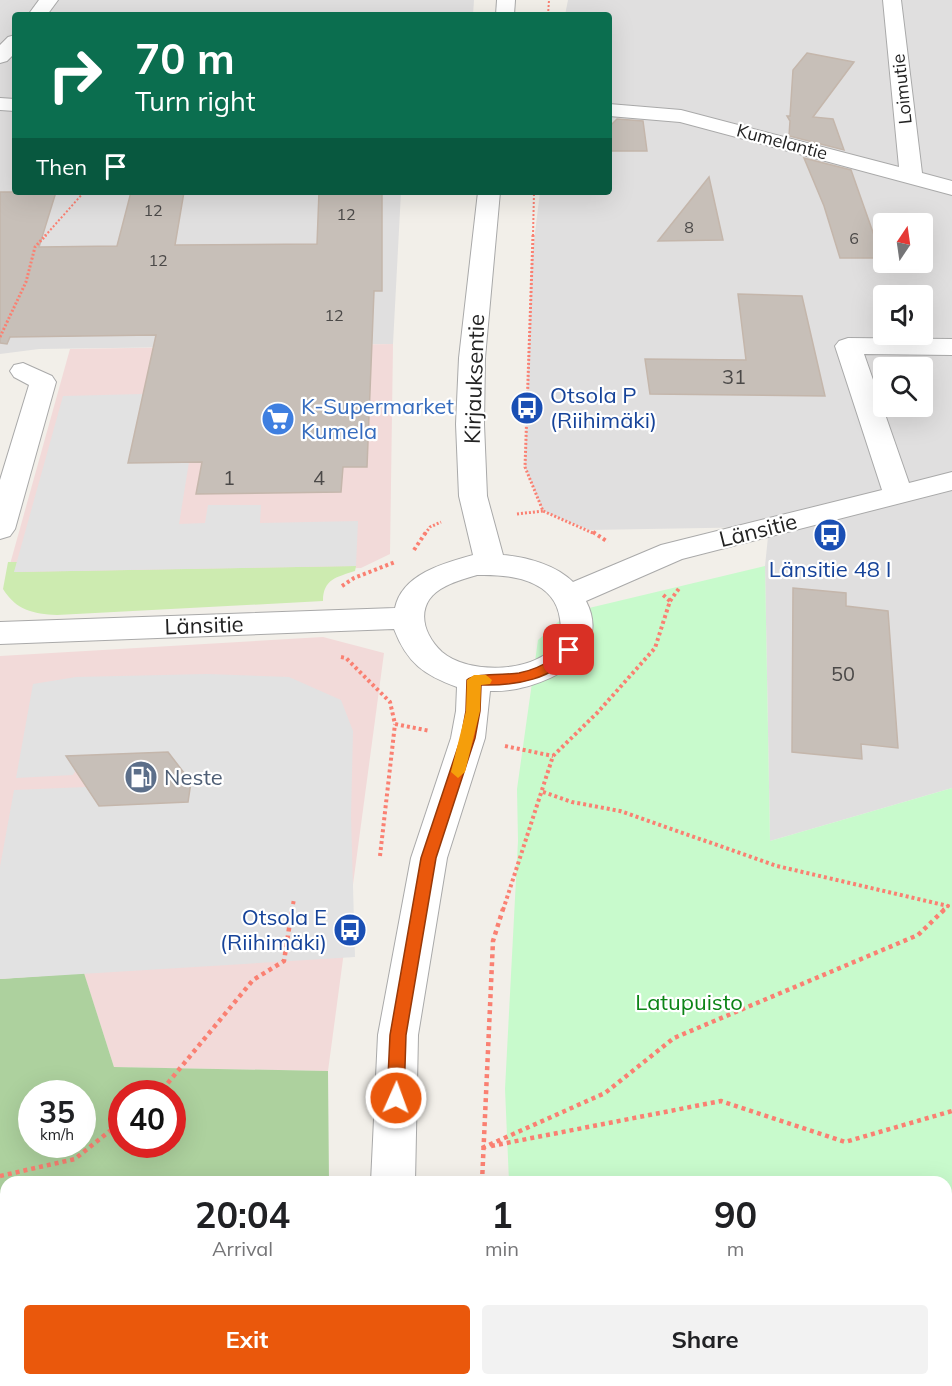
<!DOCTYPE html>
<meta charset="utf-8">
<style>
body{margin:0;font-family:Mulish,sans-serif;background:#f2f2f2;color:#202124;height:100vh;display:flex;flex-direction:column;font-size:22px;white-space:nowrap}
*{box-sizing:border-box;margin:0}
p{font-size:20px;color:#757577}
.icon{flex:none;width:33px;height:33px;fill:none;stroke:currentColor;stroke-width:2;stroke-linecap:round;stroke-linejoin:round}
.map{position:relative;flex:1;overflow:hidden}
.panel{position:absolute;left:0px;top:1176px;width:952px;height:210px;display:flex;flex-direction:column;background:#fff;border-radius:18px 18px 0 0;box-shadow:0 6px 24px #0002}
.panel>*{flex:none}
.hud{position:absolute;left:12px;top:12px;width:600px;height:183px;border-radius:6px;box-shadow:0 6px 24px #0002;background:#0b6e4f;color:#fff;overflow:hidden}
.needle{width:39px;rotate:13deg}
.buttons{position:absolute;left:873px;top:213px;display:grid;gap:12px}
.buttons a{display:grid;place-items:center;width:60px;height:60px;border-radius:6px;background:#fff;box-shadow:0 6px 24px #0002;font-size:30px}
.speed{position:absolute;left:18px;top:1080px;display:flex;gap:12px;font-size:30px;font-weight:700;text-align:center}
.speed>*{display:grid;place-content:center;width:78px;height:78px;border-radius:50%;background:#fff;box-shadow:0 6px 24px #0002;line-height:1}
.speed small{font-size:15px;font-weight:400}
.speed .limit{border:9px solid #d22;background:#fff;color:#111}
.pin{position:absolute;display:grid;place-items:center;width:51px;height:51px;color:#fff;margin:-26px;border-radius:12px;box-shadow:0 3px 9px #0006}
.me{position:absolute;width:66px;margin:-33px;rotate:2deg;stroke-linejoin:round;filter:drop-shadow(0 0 4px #0008)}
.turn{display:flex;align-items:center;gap:21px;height:126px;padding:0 24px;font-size:27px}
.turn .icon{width:78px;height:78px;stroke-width:2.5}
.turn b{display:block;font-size:42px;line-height:51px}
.then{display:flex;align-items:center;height:57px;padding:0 24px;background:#0003;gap:12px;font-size:22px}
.eta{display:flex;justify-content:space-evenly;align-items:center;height:102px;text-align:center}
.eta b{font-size:36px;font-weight:700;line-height:42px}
.primary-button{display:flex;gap:12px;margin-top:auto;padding:12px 24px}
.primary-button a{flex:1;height:69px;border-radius:6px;background:#ea580c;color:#fff;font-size:24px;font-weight:700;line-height:69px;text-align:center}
.primary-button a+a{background:#f2f2f2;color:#202124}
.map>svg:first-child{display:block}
.residential{fill:#e0dfdf;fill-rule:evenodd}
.commercial{fill:#f2dad9}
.grass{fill:#cdebb0}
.forest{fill:#add19e;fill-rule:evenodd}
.park{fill:#c8facc}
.parking{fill:#e2e2e2}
.building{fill:#c7bfb8;stroke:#c4b6ab;stroke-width:1.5}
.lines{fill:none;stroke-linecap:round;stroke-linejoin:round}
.minor-casing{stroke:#a9a9a9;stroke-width:2}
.path-far3{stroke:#fa8072;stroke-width:2;stroke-dasharray:2 2;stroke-linecap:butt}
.path-far2{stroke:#fa8072;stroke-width:3;stroke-dasharray:2 2;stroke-linecap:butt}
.path-far1{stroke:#fa8072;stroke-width:4;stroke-dasharray:3 3;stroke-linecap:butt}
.path{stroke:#fa8072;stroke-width:4.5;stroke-dasharray:4 4;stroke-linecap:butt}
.minor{fill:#fff;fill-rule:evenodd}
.route{fill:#ea580c;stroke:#983908;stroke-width:1.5}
.slow{fill:#f59e0b}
.labels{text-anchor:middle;stroke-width:4.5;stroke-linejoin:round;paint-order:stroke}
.far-number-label{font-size:16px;fill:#4b4948}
.far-street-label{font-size:18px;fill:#222;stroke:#fff}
.number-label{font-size:20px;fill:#4b4948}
.street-label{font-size:22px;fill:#222;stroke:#fff}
.transit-label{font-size:22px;fill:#164399;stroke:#fff;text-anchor:start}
.shop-label{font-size:22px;fill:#366cbe;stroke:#fff;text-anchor:start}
.service-label{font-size:22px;fill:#4e5e75;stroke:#fff;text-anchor:start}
.park-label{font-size:22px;fill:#0c8416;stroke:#fff}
</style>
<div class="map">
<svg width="952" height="1386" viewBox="0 0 952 1386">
<rect width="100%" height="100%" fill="#f2efe9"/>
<g class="residential">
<path d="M 0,0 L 474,0 L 473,15 L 15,15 L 15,192 L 401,192 L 393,344 L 39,349 L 0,354 Z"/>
<path d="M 568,0 L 952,0 L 952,788 L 770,841 L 765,566 L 769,527 L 589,530 L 543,511 L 525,467 L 531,265 L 540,192 L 609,192 L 609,15 L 565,15 ZM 884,224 L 922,224 L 922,262 L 884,262 ZM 884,296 L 922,296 L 922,334 L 884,334 ZM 884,368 L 922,368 L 922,406 L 884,406 Z"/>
</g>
<g class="commercial">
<path d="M 393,344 L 390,554 L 361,568 L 7,575 L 70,349 Z"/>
<path d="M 323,637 L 384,653 L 328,1071 L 114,1067 L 84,974 L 0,979 L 0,656 Z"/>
</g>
<path class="grass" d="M 8,562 L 17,562 L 15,572 L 356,566 L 355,571 C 337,577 323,579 323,601 L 57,615 C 33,614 16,610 3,589 Z"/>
<path class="forest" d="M 84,973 L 114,1067 L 328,1071 L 329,1182 L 6,1182 L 6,1380 L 331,1380 L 331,1386 L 0,1386 L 0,979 ZM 32,1094 L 82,1094 L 82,1144 L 32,1144 ZM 122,1094 L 172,1094 L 172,1144 L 122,1144 Z"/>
<path class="park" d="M 765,566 L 770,841 L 952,788 L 952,1386 L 546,1386 L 544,1380 L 946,1380 L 946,1182 L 509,1182 L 505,1089 L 518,841 L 517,789 L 538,640 L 568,613 Z"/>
<g class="parking">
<path d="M 143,394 L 128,462 L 189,462 L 179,524 L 205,523 L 208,505 L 261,505 L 260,523 L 358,521 L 356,566 L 14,572 L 63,396 Z"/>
<path d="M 207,674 L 289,677 L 341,700 L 353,731 L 351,816 L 355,957 L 0,979 L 0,867 L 14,790 L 86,787 L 100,806 L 187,802 L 191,782 L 168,752 L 84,755 L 73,775 L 16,778 L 33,684 L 76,677 Z"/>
</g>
<g class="building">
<path d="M 807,53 L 854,62 L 813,117 L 833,119 L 844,150 L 789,136 L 790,121 L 787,116 L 790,116 L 793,70 Z"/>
<path d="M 617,119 L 643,121 L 647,151 L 609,151 L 609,127 Z"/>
<path d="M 804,158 L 851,170 L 882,258 L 840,258 L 824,206 Z"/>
<path d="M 709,177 L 723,240 L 658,241 Z"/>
<path d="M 0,192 L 56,192 L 39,247 L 117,246 L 131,192 L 184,192 L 175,245 L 317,244 L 319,192 L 382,192 L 382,291 L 374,291 L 367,467 L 343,467 L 341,492 L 196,494 L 202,462 L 128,463 L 156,335 L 10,337 L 7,344 L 0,343 Z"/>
<path d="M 738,294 L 802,296 L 825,396 L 650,394 L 645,359 L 746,360 Z"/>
<path d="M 793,588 L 846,593 L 846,606 L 888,611 L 898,748 L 861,744 L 862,759 L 792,752 Z"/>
<path d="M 168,752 L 191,782 L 188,802 L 99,806 L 66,756 Z"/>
</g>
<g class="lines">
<g class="minor-casing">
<g id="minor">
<path d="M 39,0 L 58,0 L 47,15 L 28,15 Z"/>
<path d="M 497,0 L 515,0 L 514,15 L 496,15 Z"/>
<path d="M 883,0 L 901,0 L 922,173 L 952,181 L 952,195 L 680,122 L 609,116 L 609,104 L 681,110 L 899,167 Z"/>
<path d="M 15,35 L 15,53 L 7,61 L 0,63 L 0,45 L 8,37 Z"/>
<path d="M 0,98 L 15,99 L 15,111 L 0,110 Z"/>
<path d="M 478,192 L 500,192 L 485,358 L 484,424 L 487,496 L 503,555 C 527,557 556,565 573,582 L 661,545 L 882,490 L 835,346 L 839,341 L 848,338 L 952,339 L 952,355 L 864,354 L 909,483 L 952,472 L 952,490 L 682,559 L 586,601 C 616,659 536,693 490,691 L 485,738 L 447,858 L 418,1035 L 415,1182 L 371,1182 L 378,1035 L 411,858 L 451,738 L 456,711 L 457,687 C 424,675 407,663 394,629 L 0,644 L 0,622 L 395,608 C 402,574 444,563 473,555 L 459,496 L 456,424 L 459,358 ZM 477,575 C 509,574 555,579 560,619 C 561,626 562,634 558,641 C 539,674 468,675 442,652 C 420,631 415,601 446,586 C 456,581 467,578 477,575 Z"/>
<path d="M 23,363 L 52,376 L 56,382 L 15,529 L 10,536 L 0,539 L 0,480 L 29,385 L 14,377 L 10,371 L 14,365 Z"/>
<path d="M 379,1380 L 427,1380 L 428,1386 L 380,1386 Z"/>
</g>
</g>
<g class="path-far3">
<path d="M 548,15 L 549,0"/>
<path d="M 45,236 L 84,192"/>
<path d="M 533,236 L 534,192"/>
</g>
<g class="path-far2">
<path d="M 533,235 L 525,467 L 543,511 L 595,534"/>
<path d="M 0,337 L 26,282 L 35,247 L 46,235"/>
<path d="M 517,514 L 543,511"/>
<path d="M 425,534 L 430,527 L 441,522"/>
</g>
<g class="path-far1">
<path d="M 593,532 L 608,542"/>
<path d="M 414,550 L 426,532"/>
<path d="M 342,586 L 354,578 L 395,562"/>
<path d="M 670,601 L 680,587"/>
<path d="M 341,657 L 346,658 L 390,702 L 395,724 L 430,731"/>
<path d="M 505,746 L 553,756"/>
<path d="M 543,792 L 572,802 L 620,811 L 777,866 L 948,906 L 943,910"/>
<path d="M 380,856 L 395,724"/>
<path d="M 292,910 L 294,899"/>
<path d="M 503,910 L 553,756 L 598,712 L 655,648 L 670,601 L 661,593"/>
</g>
<g class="path">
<path d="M 156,1094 L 167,1084 L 253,980 L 284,961 L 292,909"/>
<path d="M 491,1146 L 721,1101 L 845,1142 L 952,1111"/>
<path d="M 482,1148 L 605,1093 L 674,1038 L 918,935 L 945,909"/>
<path d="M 0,1176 L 75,1159 L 122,1121"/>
<path d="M 482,1182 L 493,941 L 503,909"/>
<path d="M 502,1380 L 503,1386"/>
</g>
<use href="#minor" class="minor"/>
</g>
<path class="route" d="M 569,645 L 575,650 C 555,680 514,686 481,685 L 480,711 L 475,738 L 436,858 L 406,1035 L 404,1098 L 402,1103 L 396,1106 L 390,1103 L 387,1098 L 390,1035 L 421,858 L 461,738 L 466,711 L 467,680 C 473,673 507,675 519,673 C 529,671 542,666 550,660 C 556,654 561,647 569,645 Z"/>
<path class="slow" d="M 474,675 L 486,675 L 492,680 L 490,684 L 481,685 L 480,711 L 465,772 L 458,778 L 451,772 L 466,711 L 467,680 Z"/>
<defs>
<g id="bus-disc" transform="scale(1.725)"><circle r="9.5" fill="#1a4fb4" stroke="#fff"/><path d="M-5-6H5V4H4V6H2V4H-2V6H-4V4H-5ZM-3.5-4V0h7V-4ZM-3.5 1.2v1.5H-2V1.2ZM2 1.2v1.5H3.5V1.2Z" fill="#fff"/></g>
<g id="supermarket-disc" transform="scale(1.725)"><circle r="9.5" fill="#3f7fe0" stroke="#fff"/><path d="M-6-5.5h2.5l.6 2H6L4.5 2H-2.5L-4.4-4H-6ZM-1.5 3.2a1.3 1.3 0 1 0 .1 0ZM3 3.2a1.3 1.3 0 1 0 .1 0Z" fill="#fff"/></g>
<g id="fuel-disc" transform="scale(1.725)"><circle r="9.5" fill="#5c6f8a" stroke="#fff"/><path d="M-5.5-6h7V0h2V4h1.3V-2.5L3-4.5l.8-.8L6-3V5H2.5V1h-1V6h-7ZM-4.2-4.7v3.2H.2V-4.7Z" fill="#fff"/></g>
</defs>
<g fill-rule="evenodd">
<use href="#bus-disc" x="527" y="408"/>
<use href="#supermarket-disc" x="278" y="419"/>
<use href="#bus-disc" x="830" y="535"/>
<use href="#fuel-disc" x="141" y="777"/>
<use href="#bus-disc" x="350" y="930"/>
</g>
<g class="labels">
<g class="far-number-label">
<text x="153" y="216">12</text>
<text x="346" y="220">12</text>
<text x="689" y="233">8</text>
<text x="854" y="244">6</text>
<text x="158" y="266">12</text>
<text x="334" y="321">12</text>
</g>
<g class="far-street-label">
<text transform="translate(902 89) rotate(-96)" y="6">Loimutie</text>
<text transform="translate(782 142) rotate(15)" y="6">Kumelantie</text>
</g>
<g class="number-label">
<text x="734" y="384">31</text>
<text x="229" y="485">1</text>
<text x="319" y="485">4</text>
<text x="843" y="681">50</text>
</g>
<g class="street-label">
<text transform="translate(474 379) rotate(-88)" y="8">Kirjauksentie</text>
<text transform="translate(758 530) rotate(-14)" y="8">Länsitie</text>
<text transform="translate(204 625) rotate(-2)" y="8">Länsitie</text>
</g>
<g class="transit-label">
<text x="550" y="403">Otsola P<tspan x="550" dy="25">(Riihimäki)</tspan></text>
<text x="830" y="577" text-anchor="middle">Länsitie 48 I</text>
<text x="327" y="925" text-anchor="end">Otsola E<tspan x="327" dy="25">(Riihimäki)</tspan></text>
</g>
<g class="shop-label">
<text x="301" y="414">K-Supermarket<tspan x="301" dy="25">Kumela</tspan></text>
</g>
<g class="service-label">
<text x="164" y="785">Neste</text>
</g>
<g class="park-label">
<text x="689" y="1010">Latupuisto</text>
</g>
</g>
</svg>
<div class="buttons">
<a><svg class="needle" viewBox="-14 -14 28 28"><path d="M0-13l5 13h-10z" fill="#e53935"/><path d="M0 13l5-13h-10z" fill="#757577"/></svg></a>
<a><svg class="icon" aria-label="sound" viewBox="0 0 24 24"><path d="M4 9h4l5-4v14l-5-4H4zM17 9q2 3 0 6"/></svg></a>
<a><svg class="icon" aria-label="search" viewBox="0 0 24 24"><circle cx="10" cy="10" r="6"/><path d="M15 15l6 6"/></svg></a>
</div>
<div class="speed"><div>35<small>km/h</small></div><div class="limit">40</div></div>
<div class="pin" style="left:569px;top:650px;background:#d93025"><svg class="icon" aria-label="arrive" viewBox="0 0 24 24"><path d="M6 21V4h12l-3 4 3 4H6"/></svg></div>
<svg class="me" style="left:396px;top:1098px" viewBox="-20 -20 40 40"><circle r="17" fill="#ea580c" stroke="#fff" stroke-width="3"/><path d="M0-11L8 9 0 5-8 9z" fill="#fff"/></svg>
<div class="hud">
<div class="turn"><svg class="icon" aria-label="right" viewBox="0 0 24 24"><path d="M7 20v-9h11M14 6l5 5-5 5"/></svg><div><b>70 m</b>Turn right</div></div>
<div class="then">Then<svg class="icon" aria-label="arrive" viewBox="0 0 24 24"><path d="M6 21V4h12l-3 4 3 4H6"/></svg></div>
</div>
<section class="panel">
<div class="eta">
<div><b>20:04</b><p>Arrival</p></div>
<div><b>1</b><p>min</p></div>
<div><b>90</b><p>m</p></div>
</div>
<div class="primary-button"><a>Exit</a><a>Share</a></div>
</section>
</div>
